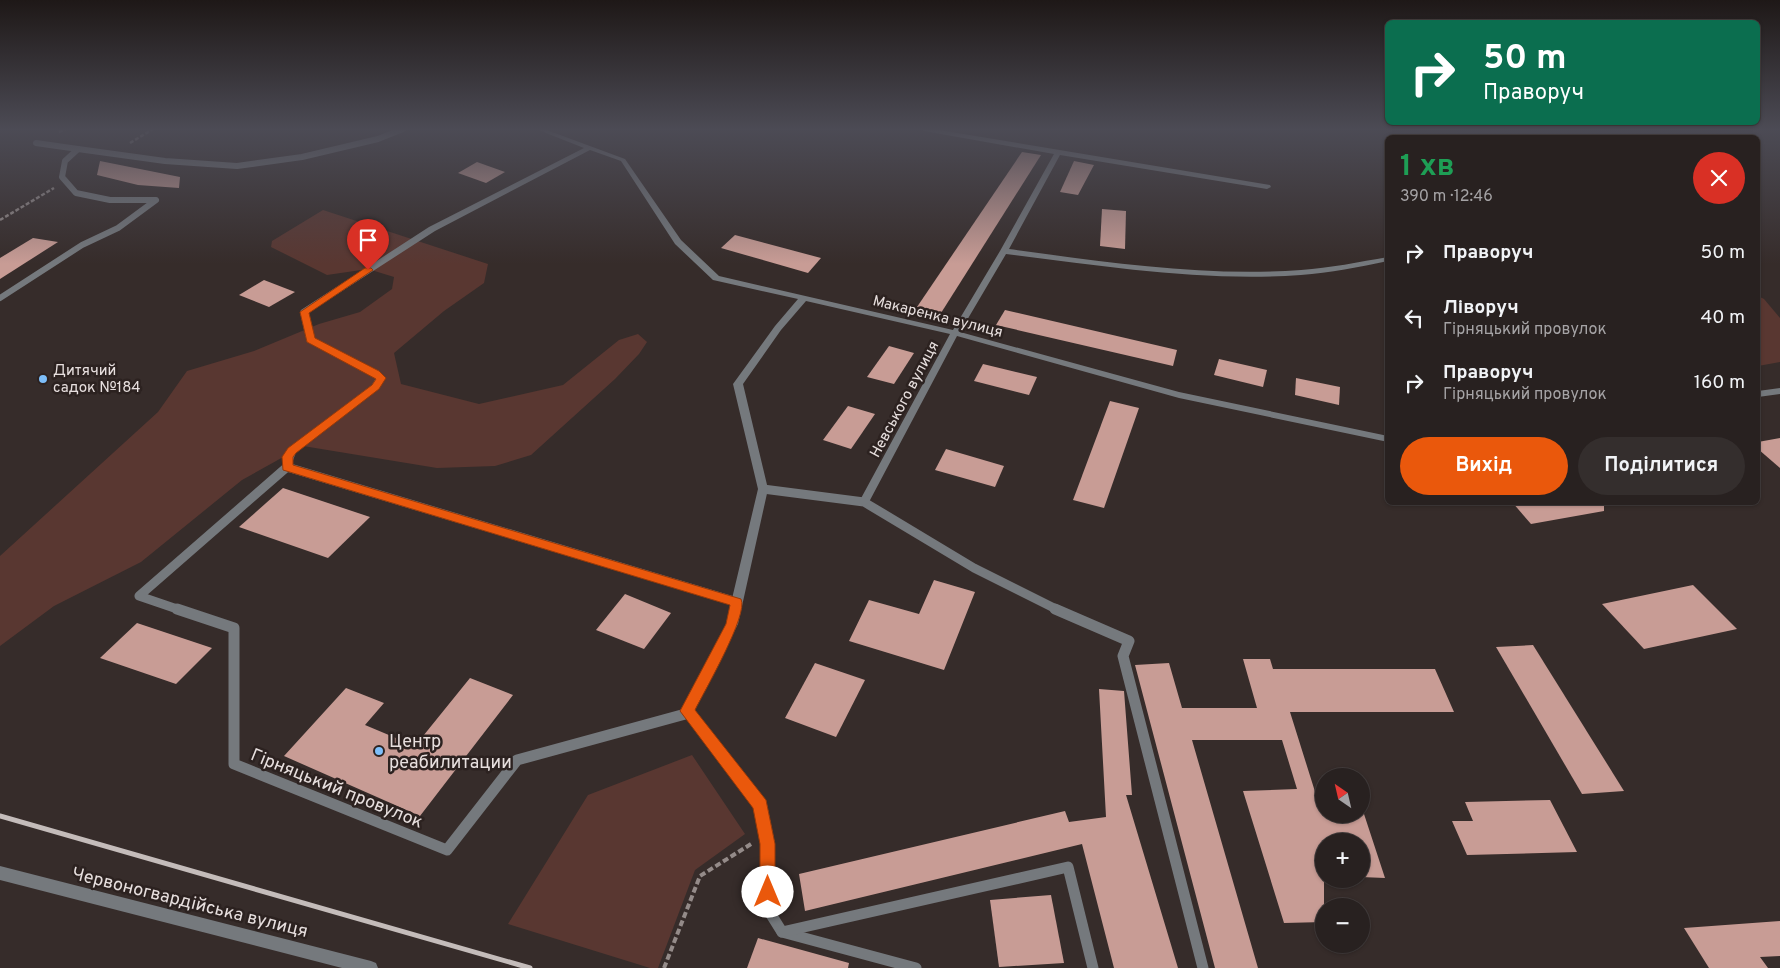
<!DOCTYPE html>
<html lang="uk">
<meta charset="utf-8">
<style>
body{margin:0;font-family:Overpass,sans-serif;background:#342e2d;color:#f1f3f6;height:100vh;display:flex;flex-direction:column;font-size:19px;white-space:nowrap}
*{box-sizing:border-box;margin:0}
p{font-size:16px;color:#a5a3a5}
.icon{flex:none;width:28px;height:28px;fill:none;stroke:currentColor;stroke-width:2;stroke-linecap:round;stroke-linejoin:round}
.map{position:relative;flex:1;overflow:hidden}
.details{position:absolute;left:1385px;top:135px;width:375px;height:370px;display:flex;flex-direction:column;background:#282120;border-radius:8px;box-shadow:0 1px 4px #0004,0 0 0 1px #443e3e}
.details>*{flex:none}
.hud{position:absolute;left:1385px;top:20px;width:375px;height:105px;border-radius:8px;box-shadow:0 1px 4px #0004,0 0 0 1px #443e3e;background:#0b6e4f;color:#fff;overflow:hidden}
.needle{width:32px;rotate:326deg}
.fabs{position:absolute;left:1315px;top:768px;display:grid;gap:10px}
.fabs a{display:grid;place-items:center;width:55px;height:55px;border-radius:50%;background:#282120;box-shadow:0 1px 4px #0004,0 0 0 1px #443e3e;font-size:25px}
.pin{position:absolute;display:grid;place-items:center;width:42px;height:42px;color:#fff;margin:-51px -21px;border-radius:50% 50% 50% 0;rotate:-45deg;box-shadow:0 0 5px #0007}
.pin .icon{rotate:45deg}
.me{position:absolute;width:55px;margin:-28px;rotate:0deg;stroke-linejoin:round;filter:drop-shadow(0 0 4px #0008)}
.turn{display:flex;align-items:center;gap:18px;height:105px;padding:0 15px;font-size:22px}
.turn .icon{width:65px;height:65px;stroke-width:2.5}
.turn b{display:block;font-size:35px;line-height:42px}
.round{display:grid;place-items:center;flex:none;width:52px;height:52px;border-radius:26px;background:#342e2d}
.headline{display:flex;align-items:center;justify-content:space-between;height:85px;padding:0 15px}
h1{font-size:30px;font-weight:700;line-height:38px;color:#1e9e55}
.action{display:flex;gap:10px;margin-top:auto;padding:10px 15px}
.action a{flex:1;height:58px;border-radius:30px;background:#ea580c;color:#fff;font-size:20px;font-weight:700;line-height:58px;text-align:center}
.action a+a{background:#342e2d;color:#f1f3f6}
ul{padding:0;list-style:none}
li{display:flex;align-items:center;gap:15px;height:65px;padding:0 15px}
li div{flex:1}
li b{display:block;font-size:19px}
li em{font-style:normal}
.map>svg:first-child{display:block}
.green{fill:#593731}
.building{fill:#c89c95}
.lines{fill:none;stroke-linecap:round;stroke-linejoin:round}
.path-far1{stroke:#948b89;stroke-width:2.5;stroke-dasharray:4 2;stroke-linecap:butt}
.path{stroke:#948b89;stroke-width:4;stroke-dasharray:6 3;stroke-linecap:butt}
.service-far2{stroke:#75797d;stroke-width:6}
.service-far1{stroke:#75797d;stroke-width:9}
.service{stroke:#75797d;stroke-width:11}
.minor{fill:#75797d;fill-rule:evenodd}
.rail{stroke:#c4bcba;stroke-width:5}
.route{fill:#ea580c;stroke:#983908}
.poi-dot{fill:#7dbef9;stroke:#2c2220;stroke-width:2}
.labels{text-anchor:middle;stroke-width:5;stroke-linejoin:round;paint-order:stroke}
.street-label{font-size:15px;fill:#e7dfde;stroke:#2c2220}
.poi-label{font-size:15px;fill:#e7dfde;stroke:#2c2220;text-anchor:start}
.near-poi-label{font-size:18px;fill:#e7dfde;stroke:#2c2220;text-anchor:start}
.near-street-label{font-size:18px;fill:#e7dfde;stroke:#2c2220}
</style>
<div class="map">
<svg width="1780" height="968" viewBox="0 0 1780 968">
<rect width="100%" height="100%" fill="#362c2a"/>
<g class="green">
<path d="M 323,210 L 488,264 L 484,283 L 444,311 L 394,353 L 401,384 L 479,404 L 563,385 L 619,340 L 638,334 L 647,342 L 639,354 L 615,379 L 531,455 L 495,466 L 437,468 L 303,446 L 242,480 L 141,562 L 54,606 L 0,646 L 0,556 L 158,412 L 187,371 L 254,351 L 319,324 L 360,312 L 392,289 L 394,277 L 368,269 L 327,275 L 271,247 L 272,241 Z"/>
<path d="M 1758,296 L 1764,299 L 1780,318 L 1780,362 L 1758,366 Z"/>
<path d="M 692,755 L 745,834 L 695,870 L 658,968 L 650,968 L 508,924 L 588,795 Z"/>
</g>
<g class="building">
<path d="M 1022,152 L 1041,155 L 941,313 L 917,307 Z"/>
<path d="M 100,161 L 180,177 L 179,188 L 138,185 L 97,175 Z"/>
<path d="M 1074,161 L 1094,165 L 1078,195 L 1060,192 Z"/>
<path d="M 477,162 L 505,172 L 486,183 L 458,173 Z"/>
<path d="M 1102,209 L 1126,211 L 1125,249 L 1100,246 Z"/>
<path d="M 735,235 L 821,258 L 808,273 L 721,248 Z"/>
<path d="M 33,238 L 58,242 L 0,279 L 0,258 Z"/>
<path d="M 264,280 L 295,292 L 269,307 L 239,295 Z"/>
<path d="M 1005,310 L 1177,350 L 1173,366 L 996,325 Z"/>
<path d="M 889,346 L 914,353 L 894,384 L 867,377 Z"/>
<path d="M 1219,359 L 1267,370 L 1263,387 L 1214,375 Z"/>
<path d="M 983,364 L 1037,377 L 1029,395 L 974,381 Z"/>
<path d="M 1296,378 L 1340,387 L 1339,405 L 1295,395 Z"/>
<path d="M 1110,401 L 1139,408 L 1104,508 L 1073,500 Z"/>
<path d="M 848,406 L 875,414 L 851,449 L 823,440 Z"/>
<path d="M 1780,438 L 1780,468 L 1758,449 L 1758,442 Z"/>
<path d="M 946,449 L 1004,466 L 995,487 L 935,470 Z"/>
<path d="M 283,488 L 370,517 L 328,558 L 239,527 Z"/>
<path d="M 1512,502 L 1604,502 L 1604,511 L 1531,524 Z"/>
<path d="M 934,580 L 975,592 L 944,670 L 849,641 L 869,600 L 919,614 Z"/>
<path d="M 1693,585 L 1737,629 L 1644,649 L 1602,604 Z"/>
<path d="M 625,594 L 671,613 L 644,649 L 596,630 Z"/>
<path d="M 137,623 L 212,648 L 176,684 L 100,658 Z"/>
<path d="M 1533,645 L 1624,791 L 1582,794 L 1496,647 Z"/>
<path d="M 1243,659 L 1270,659 L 1273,669 L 1435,669 L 1454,712 L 1290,712 L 1317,798 L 1324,798 L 1324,814 L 1364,814 L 1385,878 L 1361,877 L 1361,841 L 1324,841 L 1324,922 L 1284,923 L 1243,791 L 1297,789 L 1282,740 L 1192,740 L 1258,968 L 1215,968 L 1135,665 L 1169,663 L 1182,708 L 1257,708 Z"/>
<path d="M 815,663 L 865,680 L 836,737 L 785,718 Z"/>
<path d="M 470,678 L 513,695 L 420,816 L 284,756 L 346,688 L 384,703 L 365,725 L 415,746 Z"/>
<path d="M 1099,689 L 1124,691 L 1132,795 L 1126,795 L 1178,968 L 1114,968 L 1082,844 L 805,911 L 799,874 L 1065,811 L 1069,822 L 1106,817 Z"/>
<path d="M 1550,800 L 1577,852 L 1467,855 L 1452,821 L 1473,821 L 1465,802 Z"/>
<path d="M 1051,895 L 1064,963 L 999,967 L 990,900 Z"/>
<path d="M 1780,921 L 1780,956 L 1760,957 L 1768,968 L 1709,968 L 1684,928 Z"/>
<path d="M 758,938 L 849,963 L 848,968 L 747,968 Z"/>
</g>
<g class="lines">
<g class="path-far1">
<path d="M 59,132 L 66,129"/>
<path d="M 130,143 L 153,129"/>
<path d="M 0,220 L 54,188"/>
</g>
<path class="path" d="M 664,968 L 700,876 L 751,844"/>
<g class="service-far2">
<path d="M 78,149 L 165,161 L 237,166 L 302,157 L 378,139 L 403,129"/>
<path d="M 0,298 L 82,245 L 118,228 L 156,200 L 110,200 L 76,193 L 62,177 L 65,161 L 78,149 L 36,143"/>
</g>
<g class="service-far1">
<path d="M 763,489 L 864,502 L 974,568 L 1058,610"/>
<path d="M 180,610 L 139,596 L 287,467 L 737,602"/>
</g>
<g class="service">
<path d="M 177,609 L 234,628 L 234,764 L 447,850 L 517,760 L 689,713"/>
<path d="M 1055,609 L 1129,641 L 1123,656 L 1203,968"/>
<path d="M 767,908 L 782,932 L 916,968"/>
<path d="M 782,932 L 1068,867 L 1093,968"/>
</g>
<g class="minor">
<path d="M 536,129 L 544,129 L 625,159 L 681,240 L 719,276 L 953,330 L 1000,251 L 1054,154 L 924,131 L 921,129 L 933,129 L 1270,185 L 1271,187 L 1267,189 L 1060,155 L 1009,249 C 1106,262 1203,277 1301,270 C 1330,268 1359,262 1388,257 L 1388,261 C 1359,267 1330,273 1301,275 C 1202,282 1104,266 1006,254 L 960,332 L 1179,392 L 1388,436 L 1388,442 L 1179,398 L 957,336 L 869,502 L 864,506 L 859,502 L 950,334 L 806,301 L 781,330 L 743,384 L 768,489 L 738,624 L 694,710 L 767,805 L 775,844 L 774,908 L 772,913 L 767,915 L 762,913 L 760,908 L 761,844 L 754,808 L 681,711 L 726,624 L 758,489 L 733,384 L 775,326 L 798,299 L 713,280 L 675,244 L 621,161 L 590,150 L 435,231 L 308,313 L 314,339 L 379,371 L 385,378 L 378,389 L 296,452 L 290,469 L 287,470 L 282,467 L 283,457 L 289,448 L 372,385 L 376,378 L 373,375 L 307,342 L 300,312 L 301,310 L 429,227 L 584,148 Z"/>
<path d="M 1780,388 L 1780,394 L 1758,397 L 1758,391 Z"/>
<path d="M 0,866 L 371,961 L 376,963 L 378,968 L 342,968 L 0,880 Z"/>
</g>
<path class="rail" d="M 0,816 L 530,968"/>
</g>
<linearGradient id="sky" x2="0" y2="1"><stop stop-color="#1e1817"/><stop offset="0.49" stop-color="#4c4b55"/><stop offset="1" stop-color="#4c4b55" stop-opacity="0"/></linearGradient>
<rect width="1780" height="264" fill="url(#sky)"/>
<path class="route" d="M 365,268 L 371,268 L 373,270 L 309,313 L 315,338 L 379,371 L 386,378 L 379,389 L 296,453 L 293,457 L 293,465 L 741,599 C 749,614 704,692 695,710 L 766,800 L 775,844 L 775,892 L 773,897 L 768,900 L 762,897 L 760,892 L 760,844 L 753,808 L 680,711 L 726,624 L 730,605 L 283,470 L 282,457 L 288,448 L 372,385 L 376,379 L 307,342 L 300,312 Z"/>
<g class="poi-dot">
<circle cx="43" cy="379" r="5"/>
<circle cx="379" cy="751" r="5"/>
</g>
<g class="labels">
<g class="street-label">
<text transform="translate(938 316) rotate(14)" y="5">Макаренка вулиця</text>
<text transform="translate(904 399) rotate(-62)" y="5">Невського вулиця</text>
</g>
<g class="poi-label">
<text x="53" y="375">Дитячий<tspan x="53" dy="17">садок №184</tspan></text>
</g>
<g class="near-poi-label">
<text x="389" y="747">Центр<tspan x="389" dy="21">реабилитации</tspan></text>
</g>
<g class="near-street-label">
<text transform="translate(337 788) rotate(22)" y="6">Гірняцький провулок</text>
<text transform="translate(190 902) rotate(14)" y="6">Червоногвардійська вулиця</text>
</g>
</g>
</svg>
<div class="fabs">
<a><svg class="needle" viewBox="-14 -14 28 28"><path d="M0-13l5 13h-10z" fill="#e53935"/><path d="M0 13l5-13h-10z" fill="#a5a3a5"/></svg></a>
<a>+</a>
<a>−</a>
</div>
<div class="pin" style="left:368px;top:270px;background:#d93025"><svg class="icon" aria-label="arrive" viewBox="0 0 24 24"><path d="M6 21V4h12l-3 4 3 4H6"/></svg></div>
<svg class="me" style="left:768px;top:892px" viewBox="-20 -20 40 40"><circle r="19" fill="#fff"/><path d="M0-13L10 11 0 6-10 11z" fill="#ea580c"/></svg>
<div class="hud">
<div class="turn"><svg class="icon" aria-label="right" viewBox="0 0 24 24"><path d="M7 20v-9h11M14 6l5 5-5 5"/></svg><div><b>50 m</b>Праворуч</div></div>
</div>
<section class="details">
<div class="headline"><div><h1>1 хв</h1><p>390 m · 12:46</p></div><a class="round" style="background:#d93025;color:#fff"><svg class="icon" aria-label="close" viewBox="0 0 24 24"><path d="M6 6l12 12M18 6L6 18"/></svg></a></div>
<ul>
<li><svg class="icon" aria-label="right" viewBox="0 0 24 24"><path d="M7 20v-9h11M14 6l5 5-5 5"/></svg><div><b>Праворуч</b></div><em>50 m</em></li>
<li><svg class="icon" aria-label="left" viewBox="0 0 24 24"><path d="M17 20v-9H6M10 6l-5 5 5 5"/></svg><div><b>Ліворуч</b><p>Гірняцький провулок</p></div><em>40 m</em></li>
<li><svg class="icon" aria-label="right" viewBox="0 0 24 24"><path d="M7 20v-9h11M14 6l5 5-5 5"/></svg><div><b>Праворуч</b><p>Гірняцький провулок</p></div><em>160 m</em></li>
</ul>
<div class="action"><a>Вихід</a><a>Поділитися</a></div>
</section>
</div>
